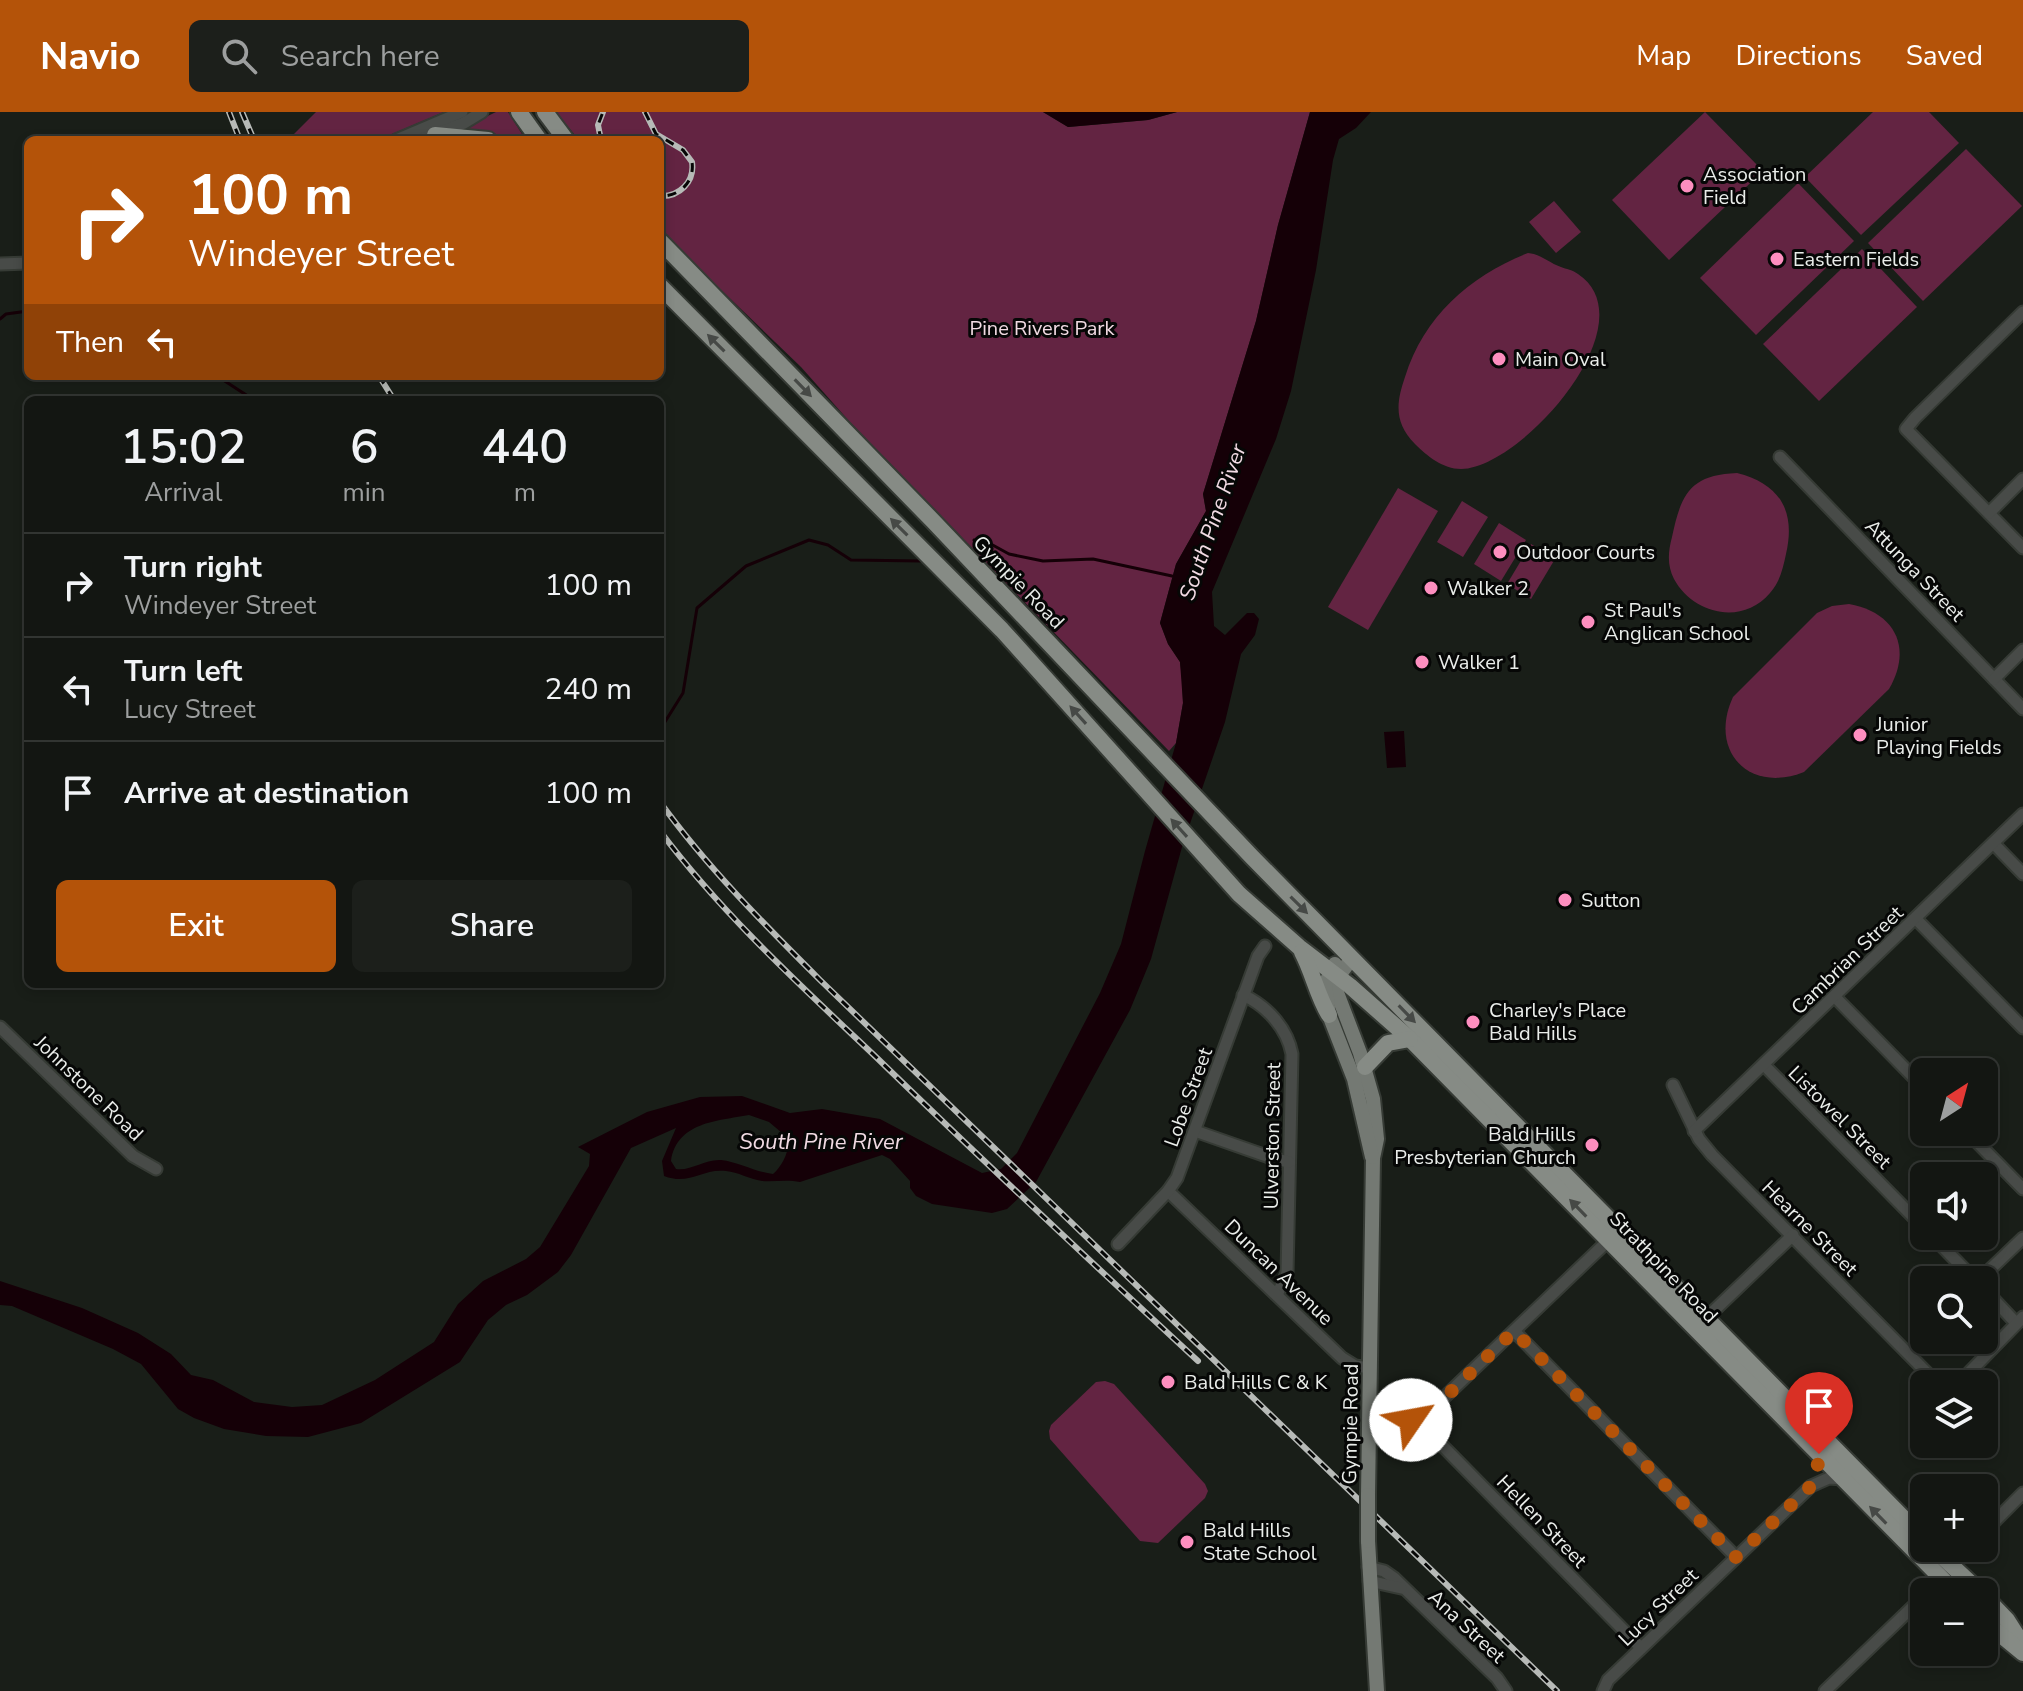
<!DOCTYPE html>
<meta charset="utf-8">
<style>
body{margin:0;font-family:"Nunito Sans",sans-serif;background:#1c1f1b;color:#f1f3f6;height:100vh;display:flex;flex-direction:column;font-size:30px;white-space:nowrap}
*{box-sizing:border-box;margin:0}
p{font-size:26px;color:#9d9f9f}
.icon{flex:none;width:44px;height:44px;fill:none;stroke:currentColor;stroke-width:2;stroke-linecap:round;stroke-linejoin:round}
.map{position:relative;flex:1;overflow:hidden}
.panel{position:absolute;left:24px;top:284px;width:640px;height:592px;display:flex;flex-direction:column;background:#131612;border-radius:12px;box-shadow:0 4px 12px #0003,0 0 0 2px #323532}
.panel>*{flex:none}
.top-card{position:absolute;left:24px;top:24px;width:640px;height:244px;border-radius:12px;box-shadow:0 4px 12px #0003,0 0 0 2px #323532;background:#b45309;color:#fff;overflow:hidden}
.needle{width:52px;rotate:36deg}
.fabs{position:absolute;left:1910px;top:946px;display:grid;gap:16px}
.fabs a{display:grid;place-items:center;width:88px;height:88px;border-radius:12px;background:#131612;box-shadow:0 4px 12px #0003,0 0 0 2px #323532;font-size:40px}
.pin{position:absolute;display:grid;place-items:center;width:68px;height:68px;color:#fff;margin:-82px -34px;border-radius:50% 50% 50% 0;rotate:-45deg;box-shadow:0 0 8px #0007}
.pin .icon{rotate:45deg}
.me{position:absolute;width:88px;margin:-44px;rotate:57deg;stroke-linejoin:round;filter:drop-shadow(0 0 6px #0008)}
.turn{display:flex;align-items:center;gap:28px;height:168px;padding:0 32px;font-size:36px}
.turn .icon{width:104px;height:104px;stroke-width:2.5}
.turn b{display:block;font-size:56px;line-height:68px}
.then{display:flex;align-items:center;height:76px;padding:0 32px;background:#0003;gap:16px;font-size:30px}
.eta{display:flex;justify-content:space-evenly;align-items:center;height:136px;text-align:center}
.eta b{font-size:48px;font-weight:600;line-height:56px}
.action{display:flex;gap:16px;margin-top:auto;padding:16px 32px}
.action a{flex:1;height:92px;border-radius:12px;background:#b45309;color:#fff;font-size:32px;font-weight:600;line-height:92px;text-align:center}
.action a+a{background:#1c1f1b;color:#f1f3f6}
ul{padding:0;list-style:none}
li{display:flex;align-items:center;gap:24px;height:104px;padding:0 32px;border-top:2px solid #323532}
li div{flex:1}
li b{display:block;font-size:30px}
li em{font-style:normal}
header{display:flex;align-items:center;gap:48px;box-sizing:border-box;height:112px;padding:0 40px;background:#b45309;color:#fff}
header strong{font-size:38px}
nav{display:flex;gap:44px;margin-inline-start:auto;font-size:28px}
.search{width:560px;height:72px;background:#1c1f1b;display:flex;align-items:center;gap:20px;box-sizing:border-box;padding:0 28px;border-radius:12px;color:#9d9f9f;font-size:30px}
.map>svg:first-child{display:block}
.green{fill:#632442}
.water{fill:#150007;fill-rule:evenodd}
.lines{fill:none;stroke-linecap:round;stroke-linejoin:round}
.stream{stroke:#150007;stroke-width:3}
.minor-casing{stroke:#363b35;stroke-width:15}
.major-casing{stroke:#363b35;stroke-width:18}
.highway-casing{stroke:#363b35;stroke-width:20}
.minor{stroke:#484b48;stroke-width:11}
.major{stroke:#747973;stroke-width:14}
.highway{stroke:#868b85;stroke-width:16}
.rail-casing{stroke:#b7bab7;stroke-width:6}
.rail{stroke:#060706;stroke-width:3;stroke-dasharray:9;stroke-linecap:butt}
.major-bridge-casing{stroke:#363b35;stroke-width:18;stroke-linecap:butt}
.major-bridge{stroke:#747973;stroke-width:14}
.oneway{fill:#464946}
.route{stroke:#b45309;stroke-width:14;stroke-dasharray:0 25.2}
.poi-dot{fill:#fd8ebf;stroke:#060706;stroke-width:3}
.labels{text-anchor:middle;stroke-width:6;stroke-linejoin:round;paint-order:stroke}
.poi-label{font-size:20px;fill:#eaedea;stroke:#060706;text-anchor:start}
.park-label{font-size:20px;fill:#f2dbe3;stroke:#060706}
.street-label{font-size:20px;fill:#eaedea;stroke:#060706}
.water-label{font-size:22px;font-style:italic;fill:#f1dae3;stroke:#060706}
</style>
<header>
<strong>Navio</strong>
<div class="search"><svg class="icon" aria-label="search" viewBox="0 0 24 24"><circle cx="10" cy="10" r="6"/><path d="M15 15l6 6"/></svg>Search here</div>
<nav><a>Map</a><a>Directions</a><a>Saved</a></nav>
</header>
<div class="map">
<svg width="2023" height="1579" viewBox="0 0 2023 1579">
<rect width="100%" height="100%" fill="#191e18"/>
<g class="green">
<path d="M 316,0 L 444,0 L 378,28 L 288,28 Z"/>
<path d="M 496,0 L 508,0 L 522,22 L 508,27 L 461,17 Z"/>
<path d="M 556,0 L 1043,0 L 1068,15 L 1148,8 L 1177,0 L 1310,0 L 1278,113 L 1256,209 L 1203,382 L 1206,399 L 1176,452 L 1160,511 L 1168,532 L 1180,550 L 1182,566 L 1183,591 L 1176,631 L 1169,639 L 849,309 L 801,255 L 660,119 L 660,28 L 579,28 Z"/>
<path d="M 1705,0 L 1763,59 L 1669,148 L 1612,88 Z"/>
<path d="M 1873,0 L 1929,0 L 1959,31 L 1861,123 L 1805,65 Z"/>
<path d="M 1966,37 L 2022,94 L 1923,189 L 1868,131 Z"/>
<path d="M 1798,71 L 1854,129 L 1756,223 L 1700,166 Z"/>
<path d="M 1554,89 L 1581,120 L 1556,141 L 1529,110 Z"/>
<path d="M 1862,137 L 1917,195 L 1819,289 L 1763,232 Z"/>
<path d="M 1528,141 C 1541,142 1549,151 1561,155 C 1566,157 1573,158 1578,162 C 1650,210 1522,356 1461,357 C 1443,357 1427,344 1415,332 C 1394,311 1396,291 1405,265 C 1424,204 1470,164 1528,141 Z"/>
<path d="M 1737,361 C 1780,372 1796,399 1786,442 C 1783,456 1780,470 1770,481 C 1742,514 1693,502 1674,467 C 1667,453 1668,440 1672,425 C 1681,383 1689,363 1737,361 Z"/>
<path d="M 1398,376 L 1438,399 L 1368,518 L 1328,495 Z"/>
<path d="M 1462,389 L 1488,405 L 1463,445 L 1437,430 Z"/>
<path d="M 1499,411 L 1526,428 L 1501,469 L 1474,452 Z"/>
<path d="M 1531,432 L 1555,447 L 1531,487 L 1507,472 Z"/>
<path d="M 1849,492 C 1895,500 1913,536 1889,577 L 1804,660 C 1749,682 1708,639 1733,585 L 1817,501 L 1832,494 Z"/>
<path d="M 1105,1269 L 1114,1272 L 1205,1372 L 1208,1379 L 1205,1386 L 1158,1431 L 1140,1429 L 1050,1327 L 1049,1319 L 1051,1313 L 1096,1270 Z"/>
</g>
<g class="water">
<path d="M 1043,0 L 1177,0 L 1148,8 L 1068,15 Z"/>
<path d="M 1310,0 L 1371,0 L 1356,16 L 1339,27 L 1333,48 L 1316,158 L 1291,279 L 1276,327 L 1212,480 L 1214,514 L 1225,523 L 1247,501 L 1254,501 L 1259,507 L 1255,523 L 1241,542 L 1225,610 L 1182,735 L 1151,847 L 1130,898 L 1036,1070 L 1007,1097 L 992,1101 L 932,1092 L 916,1084 L 910,1076 L 910,1069 L 890,1047 L 882,1043 L 800,1070 C 787,1067 775,1070 762,1069 C 749,1067 738,1060 726,1059 C 702,1056 690,1074 664,1064 L 662,1049 L 676,1016 L 631,1036 L 571,1143 L 558,1160 L 527,1183 L 506,1193 L 488,1208 L 460,1250 L 361,1311 L 308,1325 L 266,1324 L 224,1317 L 194,1306 L 178,1297 L 141,1252 L 113,1237 L 12,1194 L 0,1193 L 0,1169 L 82,1196 L 138,1221 L 171,1242 L 191,1263 L 213,1268 L 254,1290 L 292,1295 L 322,1293 L 375,1268 L 434,1230 L 458,1192 L 483,1169 L 526,1147 L 540,1135 L 589,1054 L 590,1042 L 578,1035 L 647,1000 L 700,985 L 742,984 L 790,1001 L 822,997 L 880,1007 L 982,1061 L 1001,1057 L 1017,1041 L 1100,881 L 1121,832 L 1145,739 L 1176,631 L 1183,591 L 1180,550 L 1168,532 L 1160,511 L 1176,452 L 1206,399 L 1203,382 L 1256,209 L 1278,113 ZM 749,1003 L 769,1010 L 788,1026 C 790,1039 782,1054 773,1062 C 755,1060 739,1050 721,1048 C 704,1047 692,1059 676,1057 L 671,1049 C 677,1010 717,1009 749,1003 Z"/>
<path d="M 1404,619 L 1406,655 L 1387,656 L 1384,620 Z"/>
</g>
<g class="lines">
<g class="stream">
<path d="M 0,207 L 6,202 L 28,199"/>
<path d="M 217,264 L 254,288"/>
<path d="M 974,428 L 989,431 L 1009,442 L 1043,449 L 1093,447 L 1172,464"/>
<path d="M 660,614 L 663,613 L 683,581 L 697,496 L 746,454 L 809,428 L 828,433 L 851,448 L 921,449"/>
</g>
<g class="minor-casing">
<g id="minor">
<path d="M 396,28 L 462,0"/>
<path d="M 419,28 L 464,11 L 482,0"/>
<path d="M 0,152 L 28,151"/>
<path d="M 2023,200 L 1915,306 L 1906,317 L 2023,436"/>
<path d="M 1780,345 L 2023,597"/>
<path d="M 1989,401 L 2023,367"/>
<path d="M 1994,567 L 2023,538"/>
<path d="M 1993,731 L 2023,762"/>
<path d="M 1916,807 L 2023,916"/>
<path d="M 1243,883 C 1267,894 1287,916 1292,942 L 1287,1161 L 1277,1183"/>
<path d="M 1835,885 L 1924,976"/>
<path d="M 0,915 L 133,1044 L 156,1057"/>
<path d="M 1764,953 L 1924,1116"/>
<path d="M 1673,973 L 1699,1027 L 1712,1043 L 1938,1272"/>
<path d="M 1195,1019 L 1275,1047 L 1289,1050"/>
<path d="M 1694,1019 L 2023,702"/>
<path d="M 1967,1020 L 2023,1077"/>
<path d="M 1168,1079 L 1342,1246 L 1355,1254 L 1371,1256"/>
<path d="M 1932,1124 L 1975,1168"/>
<path d="M 1118,1132 L 1168,1079 L 1177,1066 L 1258,844 L 1265,834"/>
<path d="M 1979,1168 L 2023,1126"/>
<path d="M 1984,1177 L 2016,1211"/>
<path d="M 1701,1211 L 1793,1123"/>
<path d="M 1514,1219 L 1736,1445"/>
<path d="M 1958,1272 L 2023,1205"/>
<path d="M 1421,1305 L 1432,1323 L 1641,1536"/>
<path d="M 1370,1306 L 1411,1308 L 1430,1299 L 1613,1124"/>
<path d="M 1984,1420 L 2023,1381"/>
<path d="M 1368,1455 L 1384,1459 L 1394,1466 L 1497,1566 L 1506,1579"/>
<path d="M 1369,1469 L 1401,1476"/>
<path d="M 1928,1480 L 1969,1436"/>
<path d="M 1603,1579 L 1608,1568 L 1811,1374 L 1829,1366 L 1843,1367"/>
<path d="M 1825,1579 L 1924,1484"/>
</g>
</g>
<g class="major-casing">
<g id="major">
<path d="M 1352,846 L 1338,865 L 1336,878 L 1360,941 L 1373,987 L 1377,1027 L 1373,1046 L 1368,1383"/>
<path d="M 1335,852 L 1325,872 L 1329,903 L 1354,967 L 1372,1045"/>
<path d="M 1368,1429 L 1377,1579"/>
</g>
</g>
<g class="highway-casing">
<g id="highway">
<path d="M 519,0 L 539,28"/>
<path d="M 545,0 L 566,28"/>
<path d="M 435,23 L 488,28"/>
<path d="M 660,129 L 933,409 L 1252,745 L 1924,1427"/>
<path d="M 660,174 L 1002,518 L 1239,782 L 1299,835 L 1350,874 L 1410,927 L 1955,1480"/>
<path d="M 1302,840 C 1313,861 1317,883 1329,903"/>
<path d="M 1365,955 L 1388,931 L 1410,927"/>
<path d="M 1933,1436 L 1980,1480"/>
<path d="M 1984,1484 L 2007,1508 L 2023,1533"/>
<path d="M 1984,1509 L 2023,1541"/>
</g>
</g>
<use href="#minor" class="minor"/>
<use href="#major" class="major"/>
<use href="#highway" class="highway"/>
<g class="rail-casing">
<g id="rail">
<path d="M 229,0 L 240,28"/>
<path d="M 242,0 L 254,28"/>
<path d="M 645,0 L 656,22 L 683,38 L 692,50 C 695,70 679,85 660,84"/>
<path d="M 601,28 L 598,13 L 603,0"/>
<path d="M 379,264 L 394,288"/>
<path d="M 660,690 C 707,755 763,811 820,868 L 1557,1579"/>
<path d="M 660,719 C 723,803 801,874 877,946 C 983,1049 1090,1149 1198,1249"/>
</g>
</g>
<use href="#rail" class="rail"/>
<g class="major-bridge-casing">
<path id="major-bridge" d="M 1368,1429 L 1368,1383"/>
</g>
<use href="#major-bridge" class="major-bridge"/>
</g>
<defs><path id="oneway-solid" d="M-6-.8H1V-3.2L6.5 0L1 3.2V.8H-6Z" transform="scale(2)"/></defs>
<g class="oneway">
<use href="#oneway-solid" transform="translate(716 231) rotate(-135)"/>
<use href="#oneway-solid" transform="translate(803 276) rotate(46)"/>
<use href="#oneway-solid" transform="translate(899 415) rotate(-135)"/>
<use href="#oneway-solid" transform="translate(1078 603) rotate(-132)"/>
<use href="#oneway-solid" transform="translate(1179 716) rotate(-132)"/>
<use href="#oneway-solid" transform="translate(1299 793) rotate(45)"/>
<use href="#oneway-solid" transform="translate(1407 902) rotate(46)"/>
<use href="#oneway-solid" transform="translate(1578 1096) rotate(-134)"/>
<use href="#oneway-solid" transform="translate(1878 1403) rotate(-134)"/>
</g>
<g class="lines">
<path class="route" d="M 1411,1308 L 1434,1296 L 1514,1219 L 1736,1445 L 1811,1374 L 1817,1359 L 1819,1342"/>
</g>
<g class="poi-dot">
<circle cx="1687" cy="74" r="8"/>
<circle cx="1777" cy="147" r="8"/>
<circle cx="1499" cy="247" r="8"/>
<circle cx="1500" cy="440" r="8"/>
<circle cx="1431" cy="476" r="8"/>
<circle cx="1588" cy="510" r="8"/>
<circle cx="1422" cy="550" r="8"/>
<circle cx="1860" cy="623" r="8"/>
<circle cx="1565" cy="788" r="8"/>
<circle cx="1473" cy="910" r="8"/>
<circle cx="1592" cy="1033" r="8"/>
<circle cx="1168" cy="1270" r="8"/>
<circle cx="1187" cy="1430" r="8"/>
</g>
<g class="labels">
<g class="poi-label">
<text x="1703" y="69">Association<tspan x="1703" dy="23">Field</tspan></text>
<text x="1793" y="154">Eastern Fields</text>
<text x="1515" y="254">Main Oval</text>
<text x="1516" y="447">Outdoor Courts</text>
<text x="1447" y="483">Walker 2</text>
<text x="1604" y="505">St Paul's<tspan x="1604" dy="23">Anglican School</tspan></text>
<text x="1438" y="557">Walker 1</text>
<text x="1876" y="619">Junior<tspan x="1876" dy="23">Playing Fields</tspan></text>
<text x="1581" y="795">Sutton</text>
<text x="1489" y="905">Charley's Place<tspan x="1489" dy="23">Bald Hills</tspan></text>
<text x="1576" y="1029" text-anchor="end">Bald Hills<tspan x="1576" dy="23">Presbyterian Church</tspan></text>
<text x="1184" y="1277">Bald Hills C &amp; K</text>
<text x="1203" y="1425">Bald Hills<tspan x="1203" dy="23">State School</tspan></text>
</g>
<g class="park-label">
<text x="1042" y="223">Pine Rivers Park</text>
</g>
<g class="street-label">
<text transform="translate(1915 458) rotate(46)" y="7">Attunga Street</text>
<text transform="translate(1019 470) rotate(46)" y="7">Gympie Road</text>
<text transform="translate(1847 848) rotate(-44)" y="7">Cambrian Street</text>
<text transform="translate(89 976) rotate(44)" y="7">Johnstone Road</text>
<text transform="translate(1188 985) rotate(-70)" y="7">Lobe Street</text>
<text transform="translate(1840 1005) rotate(45)" y="7">Listowel Street</text>
<text transform="translate(1272 1024) rotate(-89)" y="7">Ulverston Street</text>
<text transform="translate(1810 1116) rotate(45)" y="7">Hearne Street</text>
<text transform="translate(1664 1155) rotate(46)" y="7">Strathpine Road</text>
<text transform="translate(1279 1160) rotate(44)" y="7">Duncan Avenue</text>
<text transform="translate(1350 1312) rotate(-89)" y="7">Gympie Road</text>
<text transform="translate(1542 1409) rotate(46)" y="7">Hellen Street</text>
<text transform="translate(1658 1495) rotate(-44)" y="7">Lucy Street</text>
<text transform="translate(1467 1514) rotate(43)" y="7">Ana Street</text>
</g>
<g class="water-label">
<text transform="translate(1212 410) rotate(-71)" y="8">South Pine River</text>
<text x="821" y="1037">South Pine River</text>
</g>
</g>
</svg>
<div class="fabs">
<a><svg class="needle" viewBox="-14 -14 28 28"><path d="M0-13l5 13h-10z" fill="#e53935"/><path d="M0 13l5-13h-10z" fill="#9d9f9f"/></svg></a>
<a><svg class="icon" aria-label="sound" viewBox="0 0 24 24"><path d="M4 9h4l5-4v14l-5-4H4zM17 9q2 3 0 6"/></svg></a>
<a><svg class="icon" aria-label="search" viewBox="0 0 24 24"><circle cx="10" cy="10" r="6"/><path d="M15 15l6 6"/></svg></a>
<a><svg class="icon" aria-label="layers" viewBox="0 0 24 24"><path d="M12 4l9 5-9 5-9-5zM3 14l9 5 9-5"/></svg></a>
<a>+</a>
<a>−</a>
</div>
<div class="pin" style="left:1819px;top:1342px;background:#d93025"><svg class="icon" aria-label="arrive" viewBox="0 0 24 24"><path d="M6 21V4h12l-3 4 3 4H6"/></svg></div>
<svg class="me" style="left:1411px;top:1308px" viewBox="-20 -20 40 40"><circle r="19" fill="#fff"/><path d="M0-13L10 11 0 6-10 11z" fill="#b45309"/></svg>
<div class="top-card">
<div class="turn"><svg class="icon" aria-label="right" viewBox="0 0 24 24"><path d="M7 20v-9h11M14 6l5 5-5 5"/></svg><div><b>100 m</b>Windeyer Street</div></div>
<div class="then">Then<svg class="icon" aria-label="left" viewBox="0 0 24 24"><path d="M17 20v-9H6M10 6l-5 5 5 5"/></svg></div>
</div>
<section class="panel">
<div class="eta">
<div><b>15:02</b><p>Arrival</p></div>
<div><b>6</b><p>min</p></div>
<div><b>440</b><p>m</p></div>
</div>
<ul>
<li><svg class="icon" aria-label="right" viewBox="0 0 24 24"><path d="M7 20v-9h11M14 6l5 5-5 5"/></svg><div><b>Turn right</b><p>Windeyer Street</p></div><em>100 m</em></li>
<li><svg class="icon" aria-label="left" viewBox="0 0 24 24"><path d="M17 20v-9H6M10 6l-5 5 5 5"/></svg><div><b>Turn left</b><p>Lucy Street</p></div><em>240 m</em></li>
<li><svg class="icon" aria-label="arrive" viewBox="0 0 24 24"><path d="M6 21V4h12l-3 4 3 4H6"/></svg><div><b>Arrive at destination</b></div><em>100 m</em></li>
</ul>
<div class="action"><a>Exit</a><a>Share</a></div>
</section>
</div>
